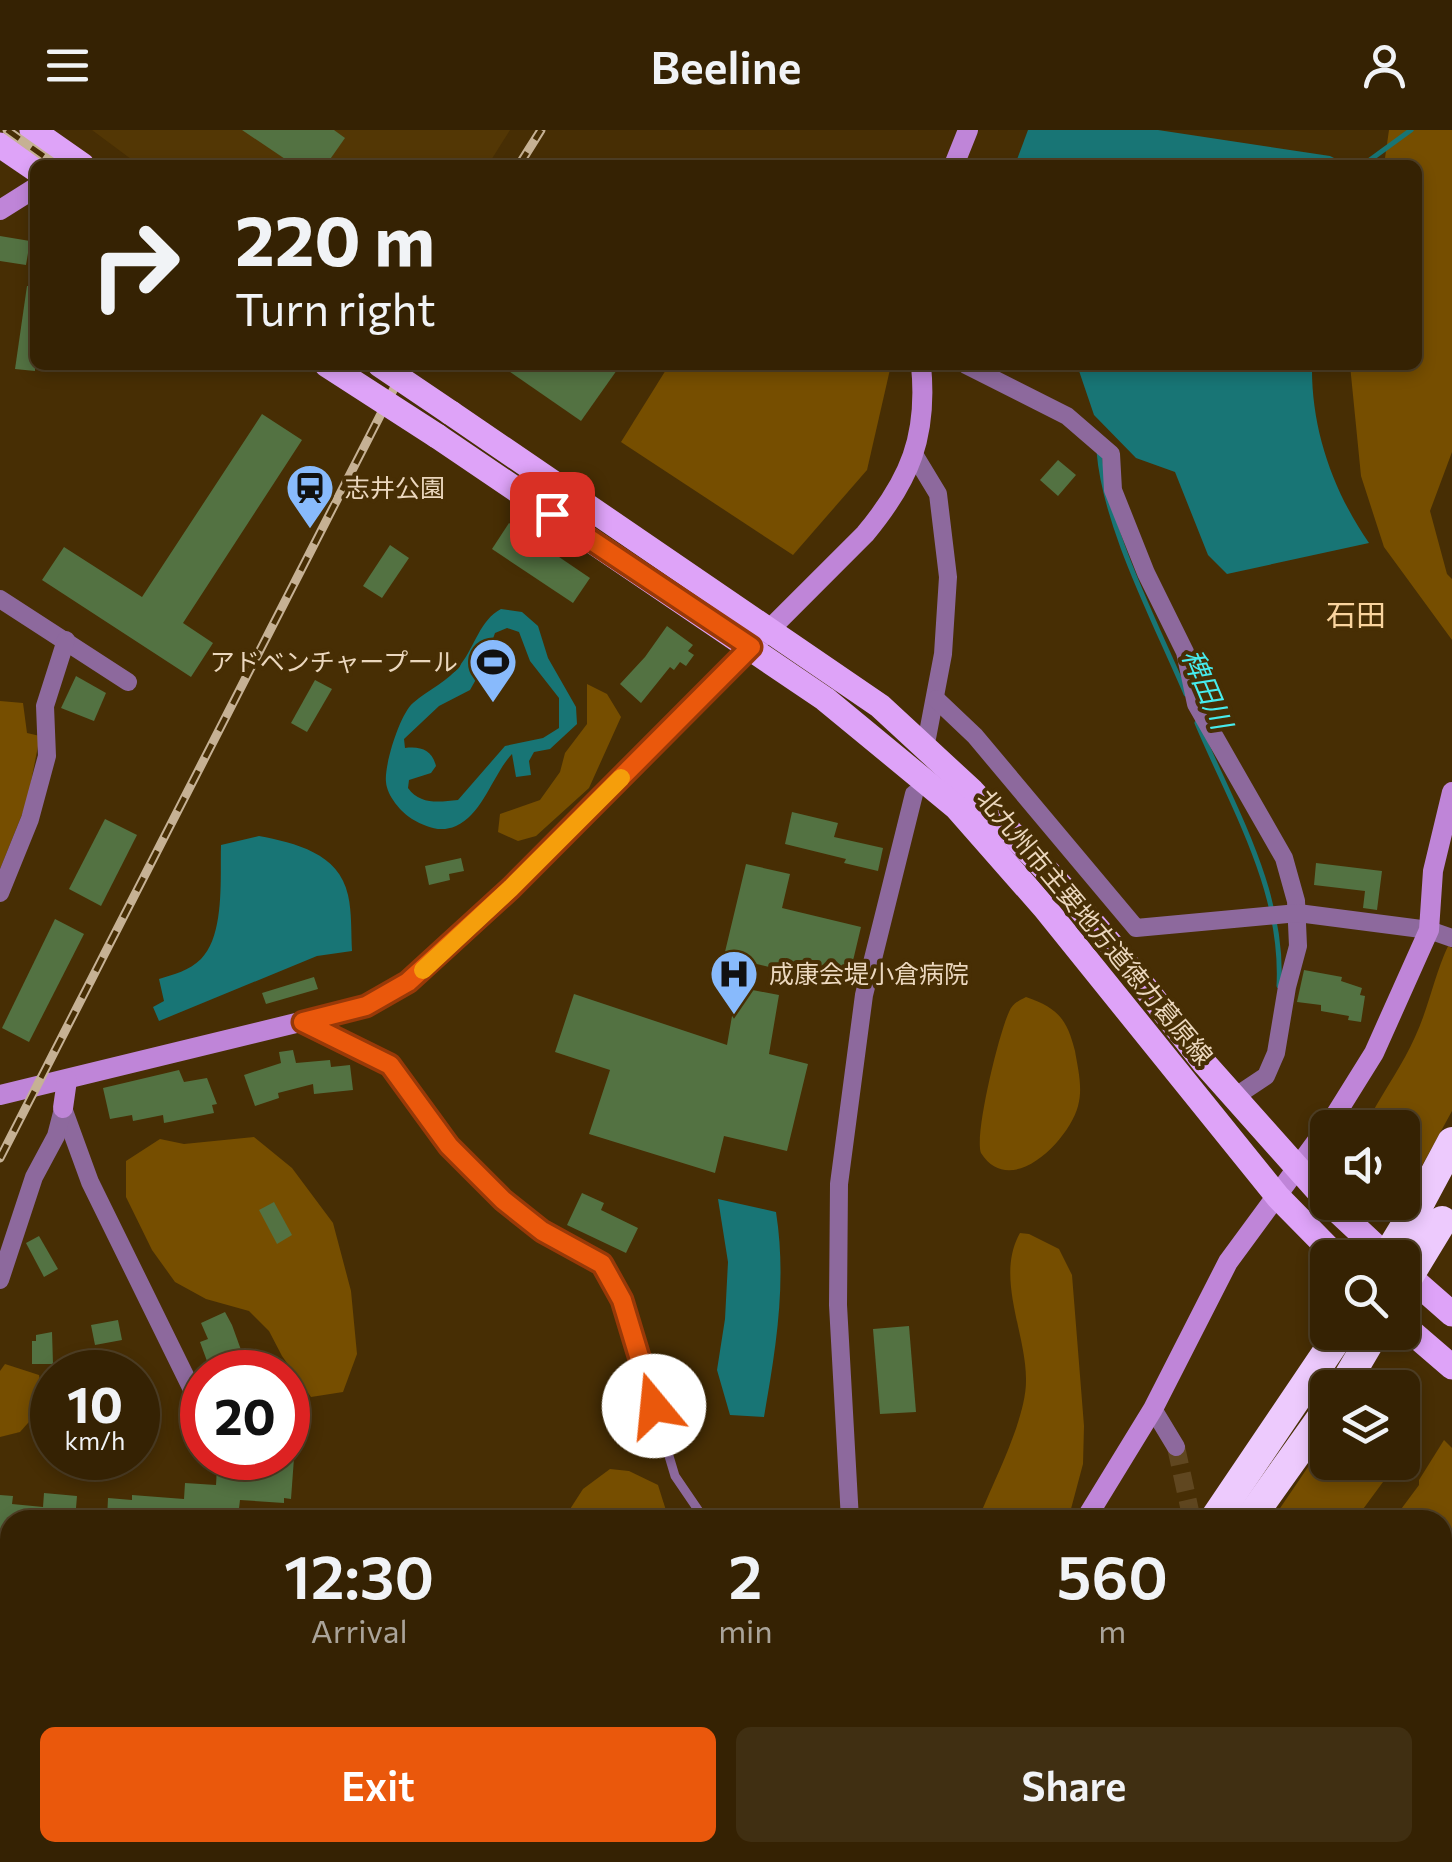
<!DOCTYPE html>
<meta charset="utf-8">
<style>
body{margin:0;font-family:Commissioner,"Noto Sans JP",sans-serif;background:#402f12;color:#f1f3f6;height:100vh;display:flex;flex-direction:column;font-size:38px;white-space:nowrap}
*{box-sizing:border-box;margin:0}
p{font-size:32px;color:#aaa49a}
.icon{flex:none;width:55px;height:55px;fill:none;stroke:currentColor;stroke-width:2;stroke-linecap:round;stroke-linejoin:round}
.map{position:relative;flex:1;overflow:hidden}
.sheet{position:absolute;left:0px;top:1380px;width:1452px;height:352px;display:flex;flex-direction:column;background:#352203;border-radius:30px 30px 0 0;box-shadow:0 5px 15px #0003,0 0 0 2px #4f3f25}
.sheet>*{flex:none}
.top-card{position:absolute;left:30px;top:30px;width:1392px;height:210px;border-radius:15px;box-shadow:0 5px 15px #0003,0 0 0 2px #4f3f25;background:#352203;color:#f1f3f6;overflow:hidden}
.tools{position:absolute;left:1310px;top:980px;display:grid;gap:20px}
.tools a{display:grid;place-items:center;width:110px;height:110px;border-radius:15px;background:#352203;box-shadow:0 5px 15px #0003,0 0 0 2px #4f3f25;font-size:50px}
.speed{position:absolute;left:30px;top:1220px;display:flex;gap:20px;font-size:50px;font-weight:700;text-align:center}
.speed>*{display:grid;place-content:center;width:130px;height:130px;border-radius:50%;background:#352203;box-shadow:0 5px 15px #0003,0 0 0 2px #4f3f25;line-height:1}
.speed small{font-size:25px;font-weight:400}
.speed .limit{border:15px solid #d22;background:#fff;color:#111}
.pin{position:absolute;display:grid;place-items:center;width:85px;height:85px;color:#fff;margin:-42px;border-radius:20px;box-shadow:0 5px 15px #0006}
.me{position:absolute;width:110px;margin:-55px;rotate:343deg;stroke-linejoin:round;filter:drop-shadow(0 0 8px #0008)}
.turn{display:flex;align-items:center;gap:35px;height:210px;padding:0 40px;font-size:45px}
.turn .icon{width:130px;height:130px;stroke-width:2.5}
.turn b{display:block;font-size:70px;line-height:85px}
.eta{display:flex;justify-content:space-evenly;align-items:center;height:170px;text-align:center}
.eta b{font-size:60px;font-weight:600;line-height:70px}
.button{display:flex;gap:20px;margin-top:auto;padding:20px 40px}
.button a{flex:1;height:115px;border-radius:15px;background:#ea580c;color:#fff;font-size:40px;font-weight:600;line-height:115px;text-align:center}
.button a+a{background:#402f12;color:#f1f3f6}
header{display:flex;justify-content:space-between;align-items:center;height:130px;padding:0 40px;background:#352203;font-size:45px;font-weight:600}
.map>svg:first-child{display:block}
.built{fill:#533705}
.green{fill:#764e00}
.water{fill:#187575;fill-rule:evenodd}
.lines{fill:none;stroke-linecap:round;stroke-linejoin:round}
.stream{stroke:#187575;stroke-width:5}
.building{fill:#537242}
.street-tunnel{stroke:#604720;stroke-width:18;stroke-dasharray:18 9;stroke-linecap:butt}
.lane{stroke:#8d699d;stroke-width:9}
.street{stroke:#8d699d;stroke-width:18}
.secondary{stroke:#bf85d8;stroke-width:20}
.primary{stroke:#dea3f8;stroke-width:25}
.highway{stroke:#edcafd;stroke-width:30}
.rail-casing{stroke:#c6b194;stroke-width:9}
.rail{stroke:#472e04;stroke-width:5;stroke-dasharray:15;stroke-linecap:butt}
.primary-bridge{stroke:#dea3f8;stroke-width:25}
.highway-bridge{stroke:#edcafd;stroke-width:30}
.route-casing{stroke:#983908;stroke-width:25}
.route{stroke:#ea580c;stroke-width:18}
.slow{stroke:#f59e0b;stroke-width:18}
.labels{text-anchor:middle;stroke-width:8;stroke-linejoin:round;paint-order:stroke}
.poi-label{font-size:25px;fill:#ebd7be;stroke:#472e04;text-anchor:start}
.street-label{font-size:25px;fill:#ebd7be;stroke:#472e04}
.water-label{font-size:28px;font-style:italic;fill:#47eced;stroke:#472e04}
.quarter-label{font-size:30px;fill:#fad49e;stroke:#472e04}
</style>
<header><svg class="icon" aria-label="menu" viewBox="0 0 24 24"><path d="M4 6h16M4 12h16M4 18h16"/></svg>Beeline<svg class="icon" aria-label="person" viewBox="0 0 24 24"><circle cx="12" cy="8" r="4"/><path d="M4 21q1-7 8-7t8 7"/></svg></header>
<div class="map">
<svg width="1452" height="1732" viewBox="0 0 1452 1732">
<rect width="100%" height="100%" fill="#472e04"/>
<path class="built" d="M 92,0 L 510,0 L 488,35 L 139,35 Z"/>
<g class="green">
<path d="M 1389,0 L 1452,0 L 1452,322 L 1430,381 L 1447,444 L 1452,449 L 1452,510 L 1384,417 L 1361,346 L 1350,235 L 1418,235 L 1418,35 L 1384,35 Z"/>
<path d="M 669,235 L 891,235 L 867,340 L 793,425 L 621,312 Z"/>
<path d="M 587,554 L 607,564 L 621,587 L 589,658 L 536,706 L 518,711 L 498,702 L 500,684 L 540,670 L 560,642 L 565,623 L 587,594 Z"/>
<path d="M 0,571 L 23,573 L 27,603 L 40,606 L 27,672 L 0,739 Z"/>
<path d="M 1448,816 L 1452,818 L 1452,981 L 1402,1072 L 1402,998 L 1368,998 L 1371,985 C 1385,959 1403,934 1415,907 C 1429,877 1434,846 1448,816 Z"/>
<path d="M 1026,867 C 1058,878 1067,889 1075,921 C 1078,939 1083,958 1078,976 C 1069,1010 1011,1070 981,1023 C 974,1005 999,903 1009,882 C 1012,874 1018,871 1026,867 Z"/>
<path d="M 254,1007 L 292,1038 L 333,1093 L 351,1161 L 357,1224 L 343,1262 L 311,1267 L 282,1226 L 269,1201 L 249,1181 L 206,1169 L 175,1152 L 152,1120 L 126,1067 L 126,1031 L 160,1009 L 184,1014 Z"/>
<path d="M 1020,1103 L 1029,1104 L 1059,1119 L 1072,1145 L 1084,1296 L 1083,1334 L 1068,1390 L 978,1390 C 993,1352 1027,1288 1026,1249 C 1026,1202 995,1147 1020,1103 Z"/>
<path d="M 5,1234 L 39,1245 L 44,1275 L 20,1302 L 0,1307 L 0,1241 Z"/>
<path d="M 1327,1309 L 1328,1332 L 1397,1333 L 1355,1390 L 1272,1390 Z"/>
<path d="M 1444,1310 L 1452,1318 L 1452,1419 L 1443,1433 L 1442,1390 L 1393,1390 L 1419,1355 L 1419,1350 Z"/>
<path d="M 610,1339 L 629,1341 L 658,1355 L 669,1390 L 563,1390 L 583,1359 Z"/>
<path d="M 1038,1723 L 1162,1723 L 1150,1732 L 1024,1732 Z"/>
</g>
<g class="water">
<path d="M 1028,0 L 1158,0 L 1330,26 L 1348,35 L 1015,35 Z"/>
<path d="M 1077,235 L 1312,235 C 1311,299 1333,361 1369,413 L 1227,444 L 1208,425 L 1175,342 L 1136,328 L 1094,285 Z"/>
<path d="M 501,479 L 522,482 L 538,496 L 548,528 L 576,577 L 577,594 L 550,619 L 534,622 L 529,631 L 531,645 L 516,647 L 512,624 C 493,644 483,684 456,696 C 440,703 426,697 412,689 C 401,682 387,666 386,652 C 384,635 400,584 413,573 C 429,559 448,552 461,534 C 475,516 480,490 501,479 ZM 507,498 L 519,502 L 530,531 L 559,568 L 559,598 L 543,608 L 505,616 L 458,670 C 439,672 420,675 408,658 L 409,650 L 431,643 L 436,636 C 432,620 421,616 405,618 L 404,609 L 439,576 L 470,560 L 483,537 L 495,503 Z"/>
<path d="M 259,706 C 295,713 339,723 348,765 C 352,782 351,803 352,821 L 317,826 L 159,891 L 153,877 L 164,871 L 159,849 C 174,844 189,841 201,829 C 225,805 220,747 221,715 Z"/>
<path d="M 718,1069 L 776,1082 C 787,1152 776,1218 764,1287 L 730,1285 L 717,1240 L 725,1189 L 728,1132 Z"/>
</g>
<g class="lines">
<g class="stream">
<path d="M 1363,35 L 1411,0"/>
<path d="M 1099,321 C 1105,397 1156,493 1186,564"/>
<path d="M 1197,593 C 1233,678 1284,761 1279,856"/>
</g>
</g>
<g class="building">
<path d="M 242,0 L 334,0 L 345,8 L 326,35 L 294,35 Z"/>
<path d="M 0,106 L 30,111 L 26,135 L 0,131 Z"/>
<path d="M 27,156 L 35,156 L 35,241 L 15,239 Z"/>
<path d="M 500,235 L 610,235 L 617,240 L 581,291 Z"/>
<path d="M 262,284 L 302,310 L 183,493 L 213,513 L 191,547 L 42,450 L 64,417 L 142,467 Z"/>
<path d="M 1058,330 L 1076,345 L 1058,366 L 1040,350 Z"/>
<path d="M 509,393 L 590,448 L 573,473 L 492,419 Z"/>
<path d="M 390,415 L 409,428 L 382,468 L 363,456 Z"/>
<path d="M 667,496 L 693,515 L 688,521 L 694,525 L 686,536 L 680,532 L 674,540 L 670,537 L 641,573 L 620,554 L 645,527 Z"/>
<path d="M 76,546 L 106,563 L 94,591 L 61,578 Z"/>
<path d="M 315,550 L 332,559 L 307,602 L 291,593 Z"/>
<path d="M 792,682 L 838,693 L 834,707 L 883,718 L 878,741 L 844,733 L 846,729 L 785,714 Z"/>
<path d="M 105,689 L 137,705 L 101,776 L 69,759 Z"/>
<path d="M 461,728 L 464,741 L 449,744 L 450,750 L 429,755 L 425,736 Z"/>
<path d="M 1316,733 L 1382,741 L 1377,780 L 1363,778 L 1365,761 L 1314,755 Z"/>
<path d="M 746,734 L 790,744 L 782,778 L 861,797 L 847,856 L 724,826 Z"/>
<path d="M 55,789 L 84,804 L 29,912 L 2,898 Z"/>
<path d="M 1304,840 L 1342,847 L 1341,851 L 1362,858 L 1360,865 L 1365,866 L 1361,892 L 1348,890 L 1349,886 L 1321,881 L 1321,875 L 1297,872 Z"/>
<path d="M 314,847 L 318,859 L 266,874 L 262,863 Z"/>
<path d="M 737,857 L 779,865 L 769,924 L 808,934 L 787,1021 L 724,1006 L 715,1043 L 589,1004 L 610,940 L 555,922 L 574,864 L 727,915 Z"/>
<path d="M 293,920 L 296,933 L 330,930 L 331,937 L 350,935 L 353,960 L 314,964 L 313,954 L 278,963 L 279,968 L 255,976 L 244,945 L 281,933 L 279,922 Z"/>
<path d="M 179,940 L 184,952 L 207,948 L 217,974 L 212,975 L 214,983 L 164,993 L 163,985 L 133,991 L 132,985 L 110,989 L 103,958 Z"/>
<path d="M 582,1063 L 604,1073 L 601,1080 L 638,1098 L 626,1123 L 567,1095 Z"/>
<path d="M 274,1072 L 292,1105 L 277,1114 L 259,1080 Z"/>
<path d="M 39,1106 L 58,1139 L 44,1147 L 26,1113 Z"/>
<path d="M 225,1182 L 232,1195 L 249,1242 L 211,1242 L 200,1212 L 208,1209 L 201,1193 Z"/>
<path d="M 118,1190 L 122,1210 L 95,1215 L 91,1195 Z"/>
<path d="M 909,1196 L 916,1282 L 880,1284 L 873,1199 Z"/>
<path d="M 52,1202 L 53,1234 L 32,1234 L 32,1211 L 36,1211 L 36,1205 Z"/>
<path d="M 631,1273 L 645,1289 L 619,1311 L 605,1294 Z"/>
<path d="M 276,1328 L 294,1328 L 291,1369 L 284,1368 L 284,1373 L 240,1370 L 238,1387 L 195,1384 L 195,1390 L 107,1390 L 108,1368 L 132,1370 L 132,1365 L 184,1369 L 185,1353 L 216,1355 L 217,1338 L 275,1342 Z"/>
<path d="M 44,1363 L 77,1366 L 76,1378 L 104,1380 L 103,1390 L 10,1390 L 10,1406 L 0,1406 L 0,1365 L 13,1366 L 12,1374 L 43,1377 Z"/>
</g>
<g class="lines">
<path class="street-tunnel" d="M 1176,1317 L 1192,1390"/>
<path class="lane" d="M 305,894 L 390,935 L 449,1016 L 503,1069 L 541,1101 L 602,1134 L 622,1170 L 675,1346 L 705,1390"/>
<g class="street">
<path d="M 966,235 L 1067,286 L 1111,324 L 1113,360 L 1146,443 L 1185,522 L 1196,574 L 1284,728 L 1296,771 L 1298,816 L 1287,857 L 1276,923 L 1266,946 L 1236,966"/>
<path d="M 915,326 L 938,364 L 948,447 L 943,524 L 927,608"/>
<path d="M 0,469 L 128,552"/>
<path d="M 936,569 L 975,606 L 1136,798 L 1298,783 L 1429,800 L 1452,808"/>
<path d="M 0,763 L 30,689 L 47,626 L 45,576 L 66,510"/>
<path d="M 63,978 L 90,1052 L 202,1280"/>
<path d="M 0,1150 L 34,1047 L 56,1006 L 63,979"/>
<path d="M 1153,1279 L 1176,1317"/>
<path d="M 850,1390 L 838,1175 L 839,1054 L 864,865 L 914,664"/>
<path d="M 1442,1448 L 1452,1434"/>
<path d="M 1442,1607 L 1449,1607"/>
<path d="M 1259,1722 L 1261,1732"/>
<path d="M 1184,1732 L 1194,1722"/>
</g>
<g class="secondary">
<path d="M 954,35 L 968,0"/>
<path d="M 0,80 L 35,58"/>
<path d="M 0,965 L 366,876 L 409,853 L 511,758 L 865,404 C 910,350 928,306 921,235"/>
<path d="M 63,978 L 67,950"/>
<path d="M 1085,1390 L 1153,1279 L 1228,1132 L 1331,992 L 1374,923 L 1429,800 L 1433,741 L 1452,662"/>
<path d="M 724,1732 L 734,1722"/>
</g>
<g class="primary">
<path d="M 32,0 L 82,35"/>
<path d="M 0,15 L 35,39"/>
<path d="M 451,283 L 880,576 L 972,661 L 1062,757 L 1114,818 L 1205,934 L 1328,1072"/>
<path d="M 437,306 L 825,569 L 956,677 L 1044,777 L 1278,1067 L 1338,1128"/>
<path d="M 1328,1072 L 1388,1128"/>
<path d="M 1402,1140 L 1452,1184"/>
<path d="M 1402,1194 L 1452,1237"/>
</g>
<g class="highway">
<path d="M 1420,1072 L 1452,1012"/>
<path d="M 1342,1258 L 1375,1202"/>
<path d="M 1214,1390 L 1341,1202"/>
<path d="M 1249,1390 L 1328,1279"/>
<path d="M 1442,1421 L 1452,1422"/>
<path d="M 1442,1590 L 1452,1591"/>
<path d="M 799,1732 L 807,1722"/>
<path d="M 891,1732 L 902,1722"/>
<path d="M 943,1732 L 953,1722"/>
<path d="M 1004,1732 L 1018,1722"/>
</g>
<g class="rail-casing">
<g id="rail">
<path d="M 7,0 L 56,35"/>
<path d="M 519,35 L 541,0"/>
<path d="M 0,1028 L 406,235"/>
</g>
</g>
<use href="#rail" class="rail"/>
<g class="primary-bridge">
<path d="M 327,235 L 437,306"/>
<path d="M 380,235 L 451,283"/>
</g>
<g class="highway-bridge">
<path d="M 1386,1128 L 1420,1072"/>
<path d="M 1402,1157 L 1442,1091"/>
</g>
</g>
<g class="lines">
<g class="route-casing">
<path id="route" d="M 552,384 L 751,517 L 511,758 L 408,852 L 366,876 L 303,892 L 390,935 L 449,1016 L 503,1070 L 542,1101 L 602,1134 L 622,1170 L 654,1276"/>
</g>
<use href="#route" class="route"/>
<path class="slow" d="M 423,840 L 511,758 L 621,648"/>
</g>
<defs>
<g id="station-pin" transform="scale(2.5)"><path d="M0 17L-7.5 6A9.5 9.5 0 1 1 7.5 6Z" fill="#88bafc" stroke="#472e04"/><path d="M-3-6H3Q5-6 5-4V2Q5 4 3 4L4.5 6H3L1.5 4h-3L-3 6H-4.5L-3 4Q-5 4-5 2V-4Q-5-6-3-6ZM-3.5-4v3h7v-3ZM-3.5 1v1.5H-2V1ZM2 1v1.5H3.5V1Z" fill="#111"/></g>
<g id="stadium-pin" transform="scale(2.5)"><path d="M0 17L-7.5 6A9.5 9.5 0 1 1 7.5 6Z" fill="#88bafc" stroke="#472e04"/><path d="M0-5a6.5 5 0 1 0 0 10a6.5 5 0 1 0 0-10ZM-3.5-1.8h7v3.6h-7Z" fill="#111"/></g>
<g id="hospital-pin" transform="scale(2.5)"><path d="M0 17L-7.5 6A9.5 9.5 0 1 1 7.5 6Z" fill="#88bafc" stroke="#472e04"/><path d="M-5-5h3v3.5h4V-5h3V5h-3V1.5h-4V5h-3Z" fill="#111"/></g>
</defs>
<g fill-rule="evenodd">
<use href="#station-pin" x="310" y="358"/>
<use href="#stadium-pin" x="493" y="532"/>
<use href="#hospital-pin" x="734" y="844"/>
</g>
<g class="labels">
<g class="poi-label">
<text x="345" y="367">志井公園</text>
<text x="458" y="541" text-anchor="end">アドベンチャープール</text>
<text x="769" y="853">成康会堤小倉病院</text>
</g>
<g class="street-label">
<text transform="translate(1095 797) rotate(50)" y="9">北九州市主要地方道徳力葛原線</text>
</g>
<g class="water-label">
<text transform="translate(1207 559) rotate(67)" y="10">稗田川</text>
</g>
<g class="quarter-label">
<text x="1356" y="496">石田</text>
</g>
</g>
</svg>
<div class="tools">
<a><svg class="icon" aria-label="sound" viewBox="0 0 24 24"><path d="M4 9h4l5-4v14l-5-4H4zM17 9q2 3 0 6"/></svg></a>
<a><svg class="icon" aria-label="search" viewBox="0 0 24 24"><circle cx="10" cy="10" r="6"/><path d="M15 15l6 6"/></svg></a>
<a><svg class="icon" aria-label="layers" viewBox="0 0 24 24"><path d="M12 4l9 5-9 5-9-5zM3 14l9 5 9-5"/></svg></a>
</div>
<div class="speed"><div>10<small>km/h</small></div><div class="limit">20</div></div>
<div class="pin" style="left:552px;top:384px;background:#d93025"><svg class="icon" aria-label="arrive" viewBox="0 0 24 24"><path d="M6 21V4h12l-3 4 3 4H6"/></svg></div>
<svg class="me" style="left:654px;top:1276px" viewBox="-20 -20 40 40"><circle r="19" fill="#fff"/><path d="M0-13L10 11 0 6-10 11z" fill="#ea580c"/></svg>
<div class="top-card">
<div class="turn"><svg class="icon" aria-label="right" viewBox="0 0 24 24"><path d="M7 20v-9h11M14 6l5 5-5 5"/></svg><div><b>220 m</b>Turn right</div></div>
</div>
<section class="sheet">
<div class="eta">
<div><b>12:30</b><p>Arrival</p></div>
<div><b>2</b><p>min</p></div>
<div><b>560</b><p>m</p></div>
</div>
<div class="button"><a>Exit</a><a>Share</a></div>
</section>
</div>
